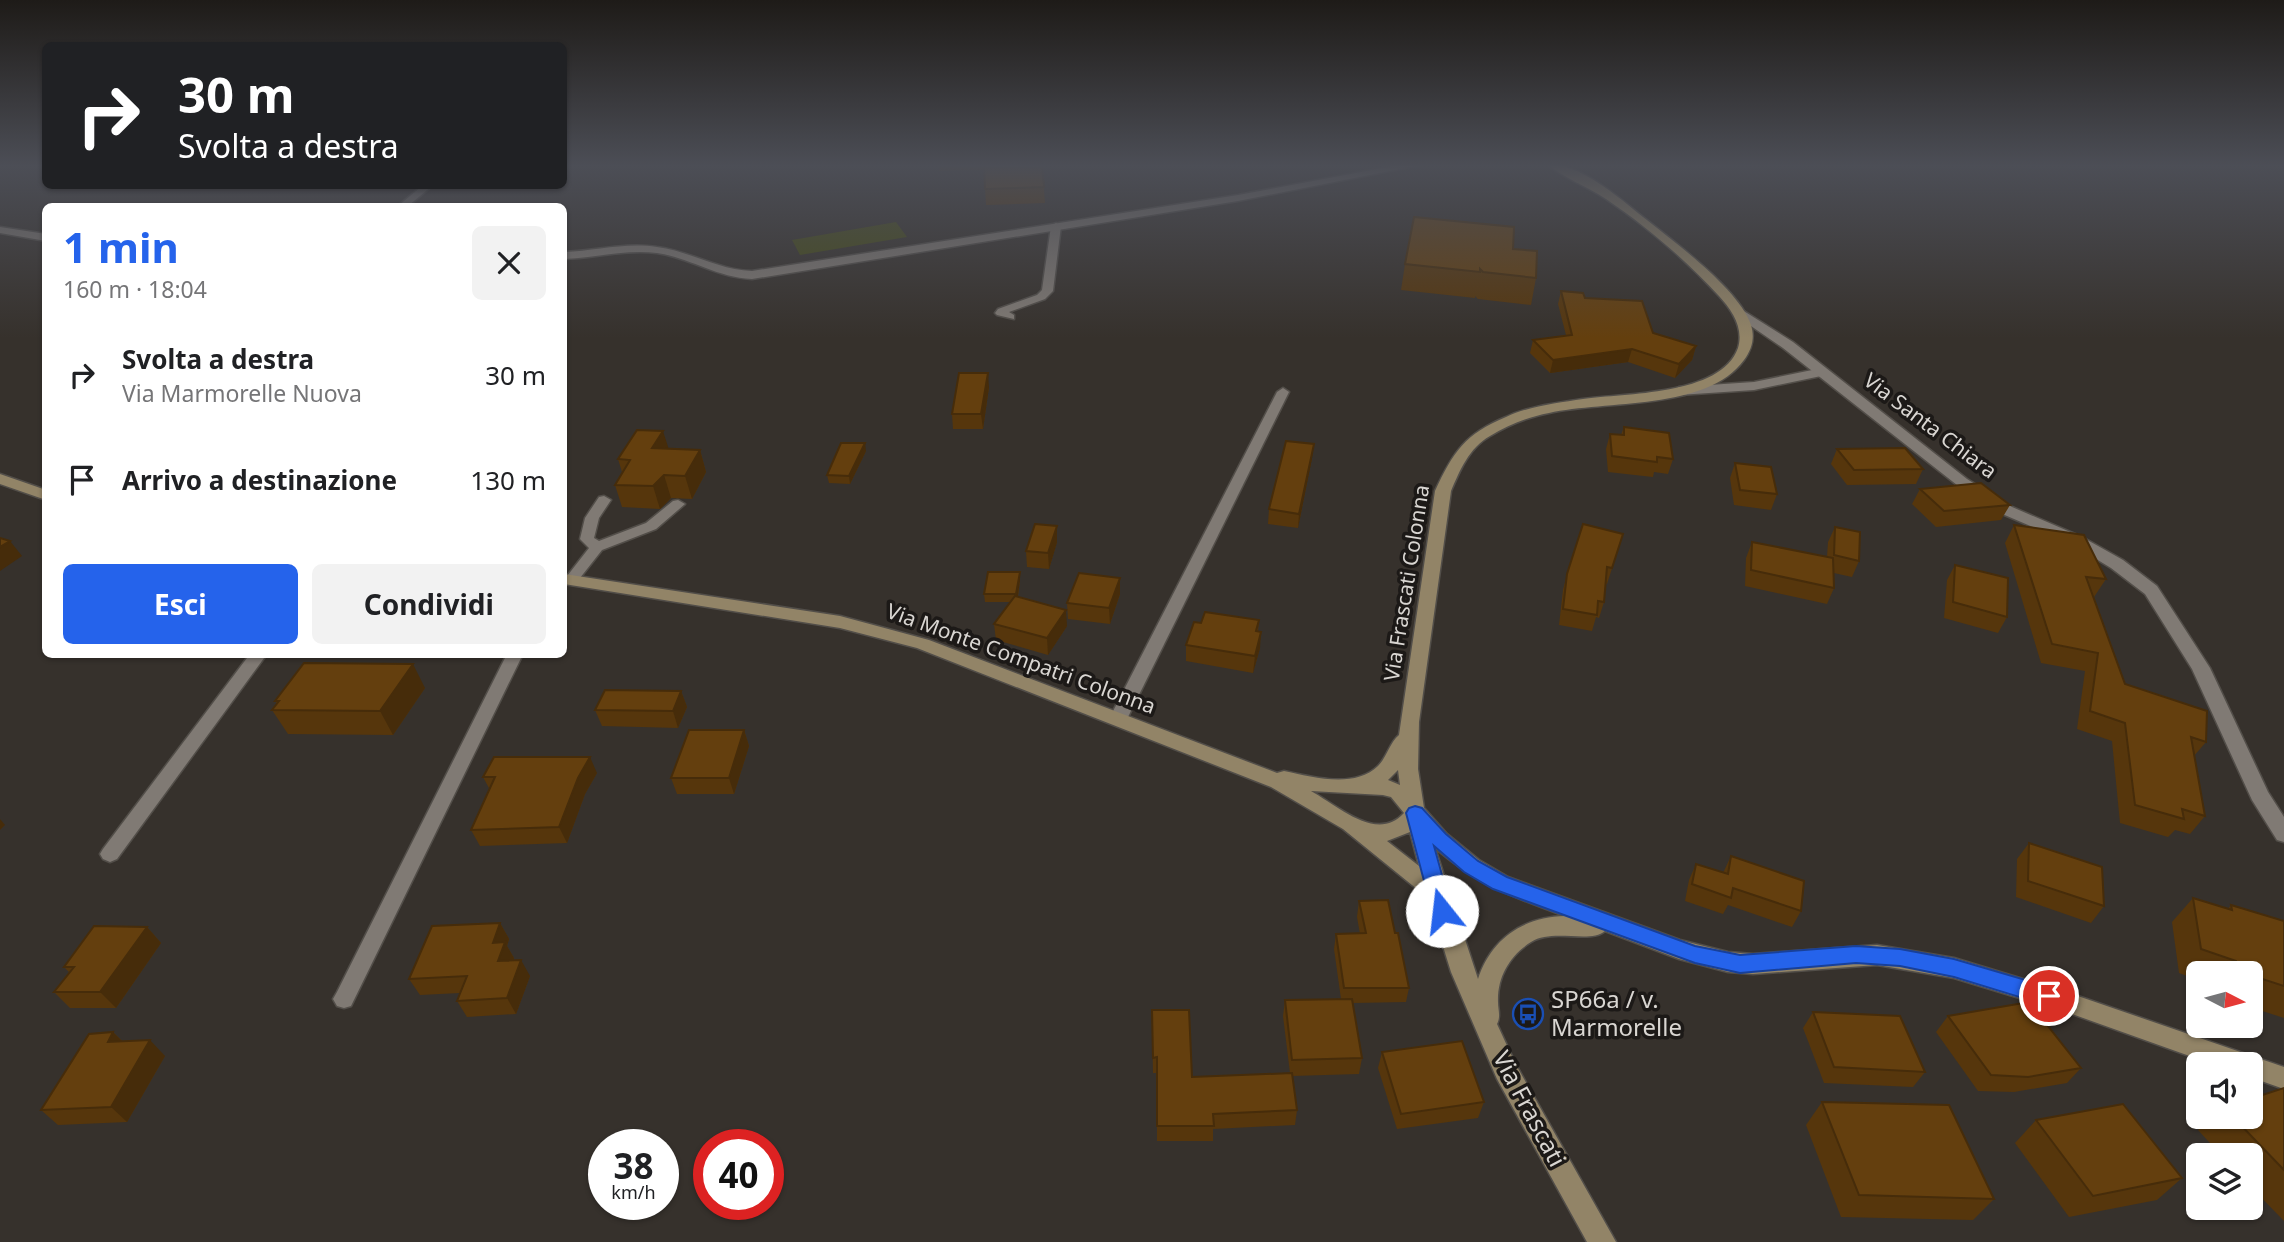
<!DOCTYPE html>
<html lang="it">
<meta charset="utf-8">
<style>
body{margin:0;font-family:"Noto Sans",sans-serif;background:#f2f2f2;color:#202124;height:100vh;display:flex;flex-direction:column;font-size:26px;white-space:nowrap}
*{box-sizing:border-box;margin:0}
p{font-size:23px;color:#757577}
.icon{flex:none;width:38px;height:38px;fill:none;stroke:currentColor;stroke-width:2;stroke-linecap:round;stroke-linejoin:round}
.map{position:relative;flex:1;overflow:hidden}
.details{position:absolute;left:42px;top:203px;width:525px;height:455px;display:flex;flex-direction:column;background:#fff;border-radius:10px;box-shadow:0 2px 5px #0004}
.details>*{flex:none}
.guide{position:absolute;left:42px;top:42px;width:525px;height:147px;border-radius:10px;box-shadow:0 2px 5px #0004;background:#202124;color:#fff;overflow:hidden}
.needle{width:46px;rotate:96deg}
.fabs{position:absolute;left:2186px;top:961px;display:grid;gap:14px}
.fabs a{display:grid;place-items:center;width:77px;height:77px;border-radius:10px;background:#fff;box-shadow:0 2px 5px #0004;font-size:35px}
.speed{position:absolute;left:588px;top:1129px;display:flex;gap:14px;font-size:35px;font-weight:700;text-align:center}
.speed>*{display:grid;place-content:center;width:91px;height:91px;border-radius:50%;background:#fff;box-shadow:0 2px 5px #0004;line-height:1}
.speed small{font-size:18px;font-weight:400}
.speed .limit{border:10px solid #d22;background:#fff;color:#111}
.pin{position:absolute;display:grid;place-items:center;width:60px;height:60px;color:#fff;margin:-30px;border:4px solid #fff;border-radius:50%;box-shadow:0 2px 7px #0007}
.me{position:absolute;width:77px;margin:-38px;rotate:344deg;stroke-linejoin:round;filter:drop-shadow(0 0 5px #0008)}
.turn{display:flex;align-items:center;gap:24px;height:147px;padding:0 21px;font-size:32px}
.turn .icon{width:91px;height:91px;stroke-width:2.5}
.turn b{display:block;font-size:49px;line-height:60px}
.round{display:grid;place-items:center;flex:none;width:74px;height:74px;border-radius:10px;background:#f2f2f2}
.head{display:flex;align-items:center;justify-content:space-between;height:119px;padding:0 21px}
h1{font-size:42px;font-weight:700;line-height:52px;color:#2563eb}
.cta{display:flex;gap:14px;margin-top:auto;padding:14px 21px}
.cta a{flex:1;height:80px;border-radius:10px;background:#2563eb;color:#fff;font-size:28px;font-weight:700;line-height:80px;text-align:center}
.cta a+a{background:#f2f2f2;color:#202124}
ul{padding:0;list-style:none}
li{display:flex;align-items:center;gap:21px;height:105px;padding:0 21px}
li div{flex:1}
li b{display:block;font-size:26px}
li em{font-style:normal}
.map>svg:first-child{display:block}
.green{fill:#454a14}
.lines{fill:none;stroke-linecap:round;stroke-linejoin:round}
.lane-casing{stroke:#524e49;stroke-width:3}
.street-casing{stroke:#524e49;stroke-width:3}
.secondary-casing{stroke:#524e49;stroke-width:3}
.lane{fill:#807a74;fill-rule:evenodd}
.street{fill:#807a74;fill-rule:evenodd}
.secondary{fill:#928467;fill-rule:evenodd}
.wall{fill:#56360c}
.shaded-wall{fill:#462c0a}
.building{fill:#643f0e;stroke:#462c0a;stroke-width:2}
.route{fill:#2563eb;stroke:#184099;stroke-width:2}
.labels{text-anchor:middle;stroke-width:7;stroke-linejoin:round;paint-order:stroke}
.street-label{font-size:21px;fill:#d9d6d2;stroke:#1c1917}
.near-poi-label{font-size:24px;fill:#d9d6d2;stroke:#1c1917;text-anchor:start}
.near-street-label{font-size:24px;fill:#d9d6d2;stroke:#1c1917}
</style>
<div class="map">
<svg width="2284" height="1242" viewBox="0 0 2284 1242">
<rect width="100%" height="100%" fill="#36312c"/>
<path class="green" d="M 896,222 L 907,237 L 800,255 L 792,240 Z"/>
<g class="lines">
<g class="lane-casing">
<g id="lane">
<path d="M 422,186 L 432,186 L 408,206 L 398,206 Z"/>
<path d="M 1056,223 L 1061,226 L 1053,291 L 1045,299 L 1009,312 L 1014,315 L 1014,319 L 997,315 L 995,313 L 998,309 L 1037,295 L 1042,290 L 1051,226 Z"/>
<path d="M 1822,368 L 1826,369 L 1826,375 L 1754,390 L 1679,395 L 1673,391 L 1679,387 L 1754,382 Z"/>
<path d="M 1283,388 L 1289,392 L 1127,719 L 1124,723 L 1112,723 L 1109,719 L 1277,392 Z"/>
<path d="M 604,496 L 611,500 L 599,518 L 594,538 L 599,541 L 646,523 L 673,501 L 678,500 L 685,504 L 656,529 L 602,550 L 576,583 L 566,583 L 564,580 L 589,548 L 580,539 L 585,518 L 599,497 Z"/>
<path d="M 250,654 L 267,654 L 117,859 L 110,862 L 103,859 L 100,854 L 103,849 Z"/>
<path d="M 507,654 L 523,654 L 351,1006 L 344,1008 L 337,1006 L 333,999 L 337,992 Z"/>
</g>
</g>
<g class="street-casing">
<g id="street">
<path d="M 1404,164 L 1425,164 L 1238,201 L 752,279 C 715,277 691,258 657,253 C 626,249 595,258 564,259 L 564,252 C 595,251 626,242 657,247 C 690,251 718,270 752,271 L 1238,195 Z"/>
<path d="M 0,227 L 46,234 L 46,241 L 0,233 Z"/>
<path d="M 1739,308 L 1793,342 L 1967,479 L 2012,507 L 2082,537 L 2123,560 L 2157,586 L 2210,668 L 2268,792 L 2284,817 L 2284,842 L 2277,840 L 2252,800 L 2192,669 L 2145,594 L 2111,568 L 2070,543 L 2000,513 L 1957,485 L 1783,348 L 1735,315 L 1733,312 Z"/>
</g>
</g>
<g class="secondary-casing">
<g id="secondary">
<path d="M 1547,164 C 1581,164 1617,196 1643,217 C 1673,241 1739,289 1751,325 C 1755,338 1752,349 1744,360 C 1707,411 1606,400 1549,413 C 1528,417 1508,425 1490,436 C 1469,448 1460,470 1451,491 L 1419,722 L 1418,769 L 1424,808 L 1447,834 L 1479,860 L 1508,877 L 1680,940 L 1728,952 L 1753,954 L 1877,945 L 1954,958 L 2072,994 L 2284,1067 L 2284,1089 L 2250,1077 L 2250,1064 L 2212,1064 L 2072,1014 L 1954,978 L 1877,965 L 1753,974 L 1728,972 L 1679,959 L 1605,931 C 1590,944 1553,928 1531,942 C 1510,955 1497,977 1498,1002 C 1498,1010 1501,1016 1497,1024 L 1515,1063 L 1616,1242 L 1587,1242 L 1497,1079 L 1451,972 L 1428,898 L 1343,829 L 1271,787 L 917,648 L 840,628 L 564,584 L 564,574 L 840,616 L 929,640 L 1277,773 L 1284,771 C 1313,777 1354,789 1378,766 C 1387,757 1390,742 1399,735 L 1435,491 C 1453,452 1465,434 1506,417 C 1529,406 1558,403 1583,399 C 1624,393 1721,396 1738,348 C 1744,328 1732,310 1719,296 C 1686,260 1646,226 1606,199 C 1588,187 1562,177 1547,164 ZM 1398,770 L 1400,785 L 1388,780 ZM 1311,791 L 1383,795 L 1391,797 L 1404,813 C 1377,843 1338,806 1311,791 ZM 1410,832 L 1419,866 L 1387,841 ZM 1435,848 C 1480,886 1511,896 1565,916 C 1523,917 1491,939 1478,979 Z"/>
<path d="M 0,474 L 46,490 L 46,500 L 0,484 Z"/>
</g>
</g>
<use href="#lane" class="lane"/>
<use href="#street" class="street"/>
<use href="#secondary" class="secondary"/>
</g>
<g class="wall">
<path d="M 939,164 L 1042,164 L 1045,203 L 986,205 L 984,170 L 939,171 Z"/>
<path d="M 1513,249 L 1536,278 L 1531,305 L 1478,299 L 1475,296 L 1475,298 L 1401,290 L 1405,264 Z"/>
<path d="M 1561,291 L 1585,298 L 1653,333 L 1696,346 L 1692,360 L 1675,378 L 1628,362 L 1550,373 L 1530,353 L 1533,340 L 1566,335 L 1558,304 Z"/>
<path d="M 989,387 L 983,429 L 953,429 L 952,414 Z"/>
<path d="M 1624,427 L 1673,459 L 1668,474 L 1654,472 L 1653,477 L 1608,472 L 1606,449 L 1610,434 L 1621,435 Z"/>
<path d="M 669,449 L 700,450 L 706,472 L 692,499 L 671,498 L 660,509 L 622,507 L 615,485 L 622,472 L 618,459 Z"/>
<path d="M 1837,449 L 1923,469 L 1916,484 L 1847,485 L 1831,464 Z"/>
<path d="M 866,451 L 850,484 L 829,483 L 827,475 Z"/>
<path d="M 1312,458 L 1298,528 L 1268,524 L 1269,509 Z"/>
<path d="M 1735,463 L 1777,494 L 1771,510 L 1734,505 L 1730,478 Z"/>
<path d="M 1920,489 L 2010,505 L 2001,520 L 1936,527 L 1912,504 Z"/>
<path d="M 2014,525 L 2106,579 L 2094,597 L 2125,684 L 2206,742 L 2194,756 L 2205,816 L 2190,834 L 2175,830 L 2168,837 L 2120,823 L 2112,741 L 2077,729 L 2085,671 L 2041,663 L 2005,543 Z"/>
<path d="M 1835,527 L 1859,561 L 1852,577 L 1834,573 L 1834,588 L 1827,604 L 1745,586 L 1746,558 L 1752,542 L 1827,557 L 1828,542 Z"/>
<path d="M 1623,534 L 1607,584 L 1605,583 L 1604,602 L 1599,618 L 1596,617 L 1592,631 L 1559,625 L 1563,590 L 1567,574 Z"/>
<path d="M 1057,542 L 1049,569 L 1027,567 L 1026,551 Z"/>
<path d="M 1955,565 L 2007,617 L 1998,633 L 1944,618 L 1947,580 Z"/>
<path d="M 1120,578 L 1120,594 L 1110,624 L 1068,619 L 1067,603 Z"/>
<path d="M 1020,580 L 1018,597 L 1067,626 L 1048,655 L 996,640 L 994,624 L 1010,602 L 985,602 L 984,594 Z"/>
<path d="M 1259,620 L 1258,632 L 1260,648 L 1253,673 L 1186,661 L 1186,645 L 1201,623 Z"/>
<path d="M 425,688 L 393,735 L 288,734 L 272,710 L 277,704 L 275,701 Z"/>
<path d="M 681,691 L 687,707 L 678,728 L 602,726 L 595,710 Z"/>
<path d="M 744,730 L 749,746 L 734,794 L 677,794 L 671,778 Z"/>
<path d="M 597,773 L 585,794 L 567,843 L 480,846 L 471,830 L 490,790 L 483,777 Z"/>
<path d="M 2029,843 L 2104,906 L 2091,923 L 2016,897 L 2017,859 Z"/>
<path d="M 1731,856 L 1801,911 L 1792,927 L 1728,905 L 1723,914 L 1685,901 L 1689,880 L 1696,864 L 1723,873 Z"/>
<path d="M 2193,898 L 2228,909 L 2231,905 L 2284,921 L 2284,1018 L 2250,1007 L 2250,973 L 2198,973 L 2198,980 L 2179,973 L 2172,922 Z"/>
<path d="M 1359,901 L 1409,988 L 1406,1002 L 1353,1003 L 1362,1058 L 1359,1074 L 1292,1076 L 1297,1110 L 1295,1125 L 1213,1129 L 1213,1141 L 1157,1141 L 1157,1073 L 1153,1073 L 1152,1026 L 1192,1077 L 1290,1073 L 1283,1016 L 1285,1000 L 1341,999 L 1334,949 L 1336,934 L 1360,934 L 1357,917 Z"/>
<path d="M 500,923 L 509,939 L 507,946 L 514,958 L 513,960 L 530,976 L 516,1014 L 467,1017 L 457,1001 L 460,993 L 420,995 L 409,979 Z"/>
<path d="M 147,927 L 161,943 L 116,1008 L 70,1008 L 54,992 L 69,972 L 64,967 Z"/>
<path d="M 1813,1012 L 1925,1072 L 1913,1087 L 1824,1083 L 1803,1028 Z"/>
<path d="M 1948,1016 L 2081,1068 L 2067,1083 L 2014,1092 L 1978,1091 L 1936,1032 Z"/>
<path d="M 113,1032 L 122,1041 L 165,1056 L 127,1122 L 58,1125 L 41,1110 Z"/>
<path d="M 1382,1052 L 1484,1102 L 1478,1118 L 1397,1129 L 1378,1068 Z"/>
<path d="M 2284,1088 L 2284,1221 L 2250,1186 L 2250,1155 L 2221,1155 L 2198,1130 L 2213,1116 L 2250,1116 Z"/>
<path d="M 1822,1102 L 1994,1199 L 1973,1220 L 1841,1217 L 1806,1125 Z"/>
<path d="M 2036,1120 L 2182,1178 L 2157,1200 L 2069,1217 L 2015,1143 Z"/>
</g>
<g class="shaded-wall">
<path d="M 1696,346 L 1692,360 L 1675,378 L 1679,364 Z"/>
<path d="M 1632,349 L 1628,362 L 1550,373 L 1553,360 Z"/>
<path d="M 988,373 L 989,387 L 983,429 L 981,414 Z"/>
<path d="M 663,431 L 670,453 L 652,448 Z"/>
<path d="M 865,443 L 866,451 L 850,484 L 849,476 Z"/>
<path d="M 1314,444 L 1312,458 L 1298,528 L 1299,514 Z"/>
<path d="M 700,450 L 706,472 L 692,499 L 685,476 Z"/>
<path d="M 664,475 L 671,498 L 660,509 L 653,486 Z"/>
<path d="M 1057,526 L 1057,542 L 1049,569 L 1048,553 Z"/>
<path d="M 10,541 L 22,556 L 0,571 L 0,547 Z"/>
<path d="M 1020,572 L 1020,580 L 1017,602 L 1016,594 Z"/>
<path d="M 1120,578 L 1120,594 L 1110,624 L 1109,608 Z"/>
<path d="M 1066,610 L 1067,626 L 1048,655 L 1047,638 Z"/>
<path d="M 1261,632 L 1260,648 L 1253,673 L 1255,656 Z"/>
<path d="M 413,664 L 425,688 L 393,735 L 380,711 Z"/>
<path d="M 681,691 L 687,707 L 678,728 L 673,711 Z"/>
<path d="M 744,730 L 749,746 L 734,794 L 729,778 Z"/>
<path d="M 590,757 L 597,773 L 585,794 L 567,843 L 559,827 L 578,778 Z"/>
<path d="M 0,819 L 5,825 L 0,830 Z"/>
<path d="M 500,923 L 509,939 L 507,946 L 514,958 L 507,977 L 498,961 L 493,943 Z"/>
<path d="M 147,927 L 161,943 L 116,1008 L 100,992 Z"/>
<path d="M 521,960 L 530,976 L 516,1014 L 507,998 Z"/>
<path d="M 113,1032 L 129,1048 L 108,1042 Z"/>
<path d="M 150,1040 L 165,1056 L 127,1122 L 111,1107 Z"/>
</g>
<g class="building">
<path d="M 984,164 L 1042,164 L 1044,187 L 985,189 Z"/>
<path d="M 1414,217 L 1514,227 L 1513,249 L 1537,251 L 1536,278 L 1483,272 L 1480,269 L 1480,272 L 1405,264 Z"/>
<path d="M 1561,291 L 1583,293 L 1585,298 L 1642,301 L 1653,333 L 1696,346 L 1679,364 L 1632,349 L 1553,360 L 1533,340 L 1572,335 Z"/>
<path d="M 959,373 L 988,373 L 981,414 L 952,414 Z"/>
<path d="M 1624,427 L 1669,433 L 1673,459 L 1657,457 L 1657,462 L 1612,456 L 1610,434 L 1624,435 Z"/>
<path d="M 637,430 L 663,431 L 652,448 L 700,450 L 685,476 L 664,475 L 653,486 L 615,485 L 630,460 L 618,459 Z"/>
<path d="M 1286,441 L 1314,444 L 1299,514 L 1269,509 Z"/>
<path d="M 841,443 L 865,443 L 849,476 L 827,475 Z"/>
<path d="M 1905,448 L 1923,469 L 1854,470 L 1837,449 Z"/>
<path d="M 1735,463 L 1771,467 L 1777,494 L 1740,490 Z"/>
<path d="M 1981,483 L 2010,505 L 1944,511 L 1920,489 Z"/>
<path d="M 1035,524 L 1057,526 L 1048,553 L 1026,551 Z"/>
<path d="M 1583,524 L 1623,534 L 1612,568 L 1607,567 L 1604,602 L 1598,601 L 1597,615 L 1563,609 L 1567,574 Z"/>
<path d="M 2014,525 L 2084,535 L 2106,579 L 2086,577 L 2125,684 L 2207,711 L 2206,742 L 2191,737 L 2205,816 L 2182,809 L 2184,819 L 2135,805 L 2125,723 L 2090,711 L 2098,653 L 2052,644 Z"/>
<path d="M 1835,527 L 1860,532 L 1859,561 L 1834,555 Z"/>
<path d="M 0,538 L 10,541 L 0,547 Z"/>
<path d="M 1752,542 L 1833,558 L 1834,588 L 1751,570 Z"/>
<path d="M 1955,565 L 2008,578 L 2007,617 L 1953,602 Z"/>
<path d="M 988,572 L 1020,572 L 1016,594 L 984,594 Z"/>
<path d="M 1079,573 L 1120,578 L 1109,608 L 1067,603 Z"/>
<path d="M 1015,596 L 1066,610 L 1047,638 L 994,624 Z"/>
<path d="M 1205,612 L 1259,620 L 1256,631 L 1261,632 L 1255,656 L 1186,645 L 1194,622 L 1201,623 Z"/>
<path d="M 304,663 L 413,664 L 380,711 L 272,710 L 279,701 L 275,701 Z"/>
<path d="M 605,690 L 681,691 L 673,711 L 595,710 Z"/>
<path d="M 689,730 L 744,730 L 729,778 L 671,778 Z"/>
<path d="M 494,757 L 590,757 L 578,778 L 559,827 L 471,830 L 495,777 L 483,777 Z"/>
<path d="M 2029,843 L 2102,867 L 2104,906 L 2028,881 Z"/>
<path d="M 1731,856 L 1804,881 L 1801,911 L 1733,888 L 1731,898 L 1692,884 L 1696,864 L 1728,874 Z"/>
<path d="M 2193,898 L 2232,910 L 2231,905 L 2284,921 L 2284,986 L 2250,975 L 2250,973 L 2243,973 L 2237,971 L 2236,961 L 2201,949 Z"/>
<path d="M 1388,900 L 1395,933 L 1398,933 L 1409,988 L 1344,988 L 1336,934 L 1366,933 L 1359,901 Z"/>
<path d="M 500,923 L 493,943 L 505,942 L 498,961 L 521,960 L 507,998 L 457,1001 L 467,976 L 409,979 L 432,926 Z"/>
<path d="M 94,926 L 147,927 L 100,992 L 54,992 L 74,967 L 64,967 Z"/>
<path d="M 1352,999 L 1362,1058 L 1292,1060 L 1285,1000 Z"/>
<path d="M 2029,1002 L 2081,1068 L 2028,1077 L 1991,1075 L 1948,1016 Z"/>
<path d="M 1152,1010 L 1189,1010 L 1192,1077 L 1292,1073 L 1297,1110 L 1213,1114 L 1214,1126 L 1157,1126 L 1157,1057 L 1153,1058 Z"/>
<path d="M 1813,1012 L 1900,1016 L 1925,1072 L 1834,1067 Z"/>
<path d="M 113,1032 L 108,1042 L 150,1040 L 111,1107 L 41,1110 L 89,1034 Z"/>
<path d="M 1462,1041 L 1484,1102 L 1401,1114 L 1382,1052 Z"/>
<path d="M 2284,1088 L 2284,1170 L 2232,1116 L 2250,1116 L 2250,1099 Z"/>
<path d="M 1822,1102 L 1949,1105 L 1994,1199 L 1859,1195 Z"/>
<path d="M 2123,1104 L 2182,1178 L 2093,1196 L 2036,1120 Z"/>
</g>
<linearGradient id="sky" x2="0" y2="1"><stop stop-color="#1e1b18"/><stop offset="0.49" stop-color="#4c4e56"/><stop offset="1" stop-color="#4c4e56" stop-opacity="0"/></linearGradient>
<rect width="2284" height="338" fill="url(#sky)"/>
<path class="route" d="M 1415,806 L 1422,808 L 1446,834 L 1478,861 L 1507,877 L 1695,946 L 1740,955 L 1856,946 L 1900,949 L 1954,959 L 2049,987 L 2057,990 L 2060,996 L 2057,1003 L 2049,1006 L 1954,977 L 1900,966 L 1856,963 L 1740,973 L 1695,963 L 1493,889 L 1464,872 L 1434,846 L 1452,911 L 1449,917 L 1442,919 L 1435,917 L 1432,911 L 1406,813 L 1409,808 Z"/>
<defs>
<g id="bus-ring" transform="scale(1.575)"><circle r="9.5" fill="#1c1917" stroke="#1a4fb4" stroke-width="1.5"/><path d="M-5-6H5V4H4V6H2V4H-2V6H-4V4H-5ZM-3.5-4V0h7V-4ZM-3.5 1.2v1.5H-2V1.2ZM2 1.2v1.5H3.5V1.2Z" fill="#1a4fb4"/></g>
</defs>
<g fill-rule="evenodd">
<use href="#bus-ring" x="1528" y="1014"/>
</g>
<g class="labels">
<g class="street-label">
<text transform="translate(1930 426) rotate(37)" y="7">Via Santa Chiara</text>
<text transform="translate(1407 583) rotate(-81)" y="7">Via Frascati Colonna</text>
<text transform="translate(1021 659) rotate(20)" y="7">Via Monte Compatri Colonna</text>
</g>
<g class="near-poi-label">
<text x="1551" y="1008">SP66a / v.<tspan x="1551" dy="28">Marmorelle</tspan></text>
</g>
<g class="near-street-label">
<text transform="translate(1529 1109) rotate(62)" y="8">Via Frascati</text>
</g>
</g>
</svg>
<div class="fabs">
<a><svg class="needle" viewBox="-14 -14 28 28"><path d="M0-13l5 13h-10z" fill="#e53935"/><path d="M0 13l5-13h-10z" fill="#757577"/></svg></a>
<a><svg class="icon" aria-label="sound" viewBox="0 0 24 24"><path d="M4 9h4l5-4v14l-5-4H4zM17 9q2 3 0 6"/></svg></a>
<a><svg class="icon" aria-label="layers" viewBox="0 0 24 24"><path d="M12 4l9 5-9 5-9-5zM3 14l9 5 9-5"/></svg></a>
</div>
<div class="speed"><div>38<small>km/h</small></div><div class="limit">40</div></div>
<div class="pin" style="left:2049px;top:996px;background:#d93025"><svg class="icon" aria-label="arrive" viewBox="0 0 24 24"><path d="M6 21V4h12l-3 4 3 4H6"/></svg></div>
<svg class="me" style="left:1442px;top:911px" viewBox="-20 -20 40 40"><circle r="19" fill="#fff"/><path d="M0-13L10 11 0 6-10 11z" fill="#2563eb"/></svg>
<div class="guide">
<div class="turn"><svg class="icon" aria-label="right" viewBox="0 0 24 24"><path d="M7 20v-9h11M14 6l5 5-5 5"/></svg><div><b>30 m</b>Svolta a destra</div></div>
</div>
<section class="details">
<div class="head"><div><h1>1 min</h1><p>160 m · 18:04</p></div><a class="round"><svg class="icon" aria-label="close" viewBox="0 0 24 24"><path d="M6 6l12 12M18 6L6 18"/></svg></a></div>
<ul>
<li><svg class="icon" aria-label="right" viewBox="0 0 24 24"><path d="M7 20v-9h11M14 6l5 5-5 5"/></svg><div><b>Svolta a destra</b><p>Via Marmorelle Nuova</p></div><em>30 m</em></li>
<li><svg class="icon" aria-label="arrive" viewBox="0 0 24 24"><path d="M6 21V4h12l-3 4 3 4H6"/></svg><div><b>Arrivo a destinazione</b></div><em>130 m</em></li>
</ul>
<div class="cta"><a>Esci</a><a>Condividi</a></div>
</section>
</div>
